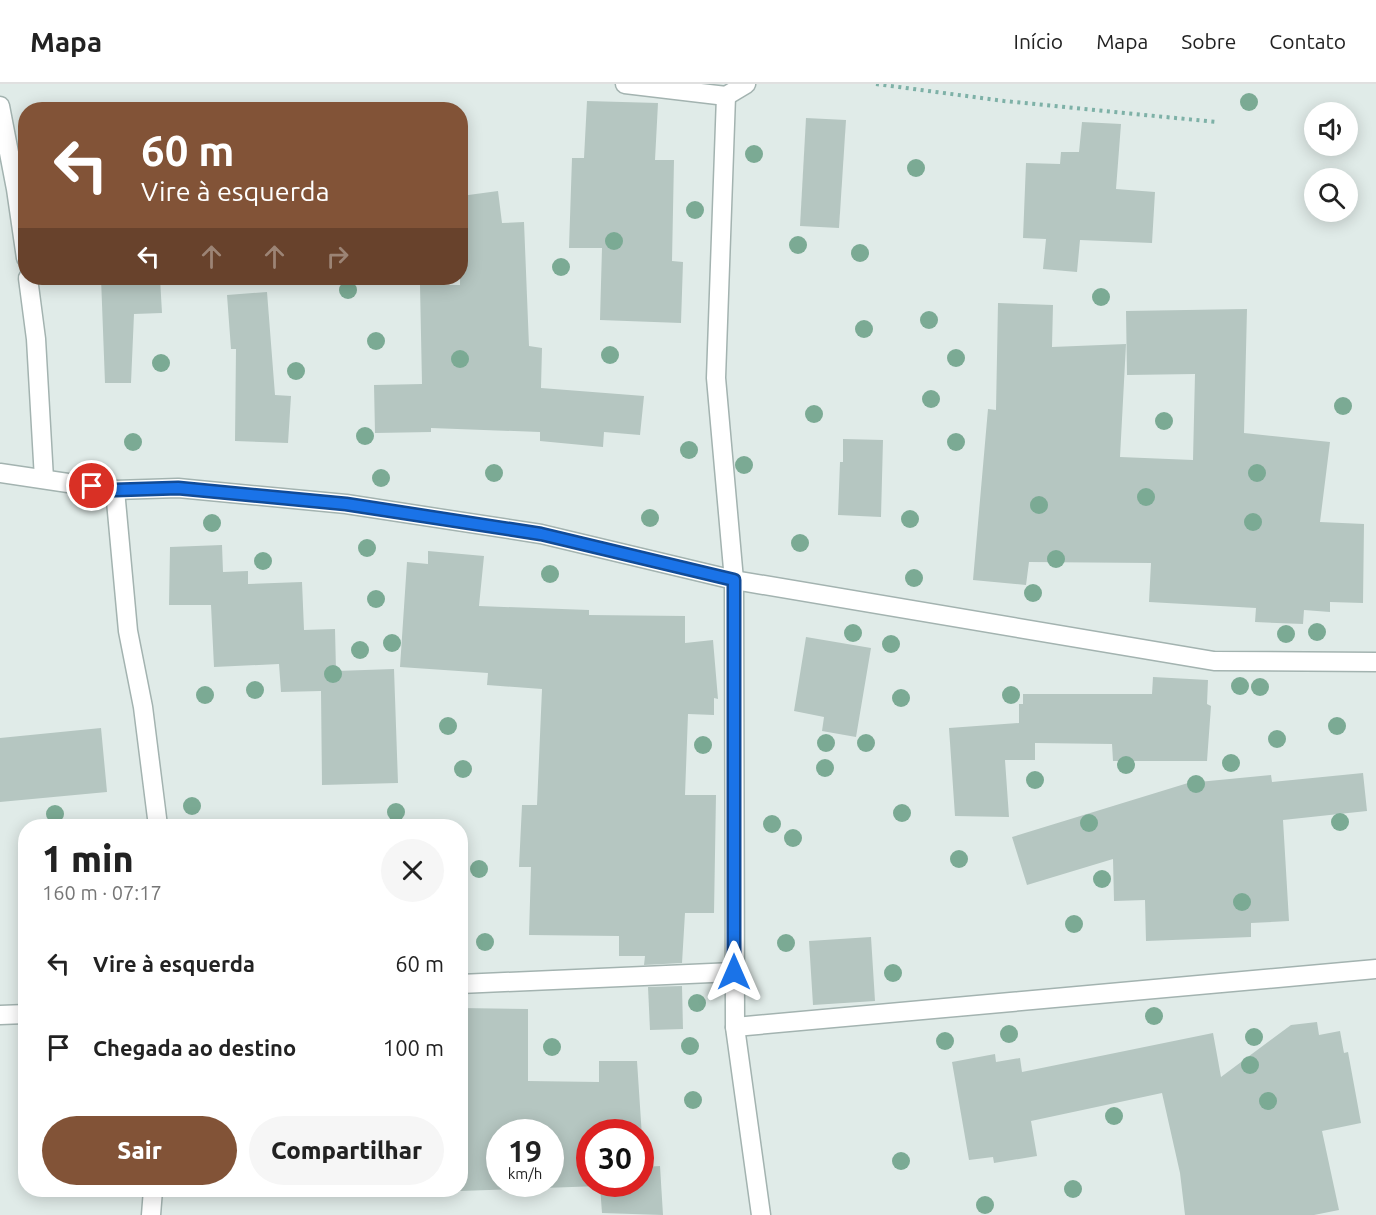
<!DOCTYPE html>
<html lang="pt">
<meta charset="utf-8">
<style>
body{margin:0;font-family:Ubuntu,sans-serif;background:#f6f6f6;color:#222;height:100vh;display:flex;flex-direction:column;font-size:22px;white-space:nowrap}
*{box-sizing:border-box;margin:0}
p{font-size:20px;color:#767676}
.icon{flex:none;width:33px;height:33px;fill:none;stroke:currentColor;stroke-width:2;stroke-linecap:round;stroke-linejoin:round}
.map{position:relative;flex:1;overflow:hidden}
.drawer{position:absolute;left:18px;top:735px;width:450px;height:378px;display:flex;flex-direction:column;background:#fff;border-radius:24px;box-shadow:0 3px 15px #0003}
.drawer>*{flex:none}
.banner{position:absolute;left:18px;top:18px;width:450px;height:183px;border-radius:24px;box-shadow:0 3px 15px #0003;background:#825337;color:#fff;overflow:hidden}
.controls{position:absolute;left:1304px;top:18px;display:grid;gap:12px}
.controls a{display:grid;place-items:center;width:54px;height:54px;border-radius:50%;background:#fff;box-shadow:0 3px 15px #0003;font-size:30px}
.speed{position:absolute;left:486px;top:1035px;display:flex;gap:12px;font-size:30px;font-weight:700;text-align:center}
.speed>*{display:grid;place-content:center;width:78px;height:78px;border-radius:50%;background:#fff;box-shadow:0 3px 15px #0003;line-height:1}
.speed small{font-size:15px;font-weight:400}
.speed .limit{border:9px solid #d22;background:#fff;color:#111}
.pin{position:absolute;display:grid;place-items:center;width:51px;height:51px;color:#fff;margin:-26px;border:3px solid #fff;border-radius:50%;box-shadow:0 2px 6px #0007}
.me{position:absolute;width:66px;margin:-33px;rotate:0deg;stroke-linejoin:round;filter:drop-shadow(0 0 4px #0008)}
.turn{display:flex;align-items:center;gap:21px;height:126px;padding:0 24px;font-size:27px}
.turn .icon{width:78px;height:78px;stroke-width:2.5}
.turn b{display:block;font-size:42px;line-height:51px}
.lanes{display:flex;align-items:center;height:57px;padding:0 24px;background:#0003;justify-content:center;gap:30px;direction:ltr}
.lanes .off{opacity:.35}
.round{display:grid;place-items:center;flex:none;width:63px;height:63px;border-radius:32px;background:#f6f6f6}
.headline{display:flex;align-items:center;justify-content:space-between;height:102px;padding:0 24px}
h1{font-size:36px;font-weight:800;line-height:45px}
.cta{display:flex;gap:12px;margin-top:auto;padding:12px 24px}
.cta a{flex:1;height:69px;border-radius:36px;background:#825337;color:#fff;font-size:24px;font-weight:800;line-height:69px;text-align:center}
.cta a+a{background:#f6f6f6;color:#222}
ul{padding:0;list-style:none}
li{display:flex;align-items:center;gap:18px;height:84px;padding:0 24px}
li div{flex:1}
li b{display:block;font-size:22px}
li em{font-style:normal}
header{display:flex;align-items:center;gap:36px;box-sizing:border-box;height:84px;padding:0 30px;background:#fff;border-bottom:2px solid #e0e0e0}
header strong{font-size:28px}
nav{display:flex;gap:33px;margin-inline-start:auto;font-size:21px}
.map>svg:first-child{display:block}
.building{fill:#b5c6c1;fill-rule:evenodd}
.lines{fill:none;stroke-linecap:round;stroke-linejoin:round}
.minor-casing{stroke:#a3b3b0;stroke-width:21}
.path{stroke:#7eb1a7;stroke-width:4;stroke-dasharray:3 4.5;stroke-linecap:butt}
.minor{stroke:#fff;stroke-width:18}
.tree{fill:#7baa94}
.route-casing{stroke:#114b97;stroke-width:15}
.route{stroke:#1a73e8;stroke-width:10}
</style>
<header>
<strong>Mapa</strong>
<nav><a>Início</a><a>Mapa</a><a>Sobre</a><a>Contato</a></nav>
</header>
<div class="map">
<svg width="1376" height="1131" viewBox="0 0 1376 1131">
<rect width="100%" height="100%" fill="#e0ebe8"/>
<g class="building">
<path d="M 587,17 L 658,19 L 655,76 L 674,76 L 672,177 L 683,178 L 681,239 L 600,236 L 602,164 L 569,164 L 572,74 L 584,74 Z"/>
<path d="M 806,34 L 846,36 L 839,144 L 800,142 Z"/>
<path d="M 1082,38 L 1121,40 L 1116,105 L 1155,108 L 1152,159 L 1080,156 L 1077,188 L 1043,185 L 1046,155 L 1023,154 L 1026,79 L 1060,80 L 1061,68 L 1079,68 Z"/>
<path d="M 498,107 L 502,139 L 524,138 L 529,262 L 542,264 L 541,304 L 644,312 L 640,351 L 604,348 L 603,363 L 540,357 L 540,348 L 431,344 L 431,348 L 375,349 L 374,301 L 422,300 L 420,201 L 460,201 L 461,112 Z"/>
<path d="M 101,194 L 160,194 L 162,229 L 134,230 L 131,299 L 105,299 Z"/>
<path d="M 267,208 L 275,311 L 291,312 L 288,359 L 235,357 L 236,265 L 231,265 L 227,211 Z"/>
<path d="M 998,219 L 1053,221 L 1052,263 L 1126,260 L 1120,373 L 1193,376 L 1195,290 L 1127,291 L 1126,227 L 1247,225 L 1244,349 L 1330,358 L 1320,438 L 1364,440 L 1363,519 L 1330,518 L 1330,528 L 1304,526 L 1303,540 L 1255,538 L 1256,524 L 1149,518 L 1151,479 L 1029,478 L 1026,501 L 973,496 L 988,325 L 996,326 Z"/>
<path d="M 843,355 L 883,356 L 881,433 L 838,431 L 840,378 L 843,378 Z"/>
<path d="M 222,461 L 223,488 L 248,487 L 248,500 L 302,498 L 304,546 L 335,545 L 336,587 L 394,585 L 398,699 L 322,701 L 321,607 L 281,608 L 279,580 L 214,583 L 211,521 L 169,521 L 170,463 Z"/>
<path d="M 428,467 L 484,472 L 479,522 L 589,526 L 589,531 L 685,532 L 685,559 L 713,556 L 718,615 L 714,614 L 714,631 L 688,630 L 685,711 L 716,711 L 714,829 L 685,829 L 682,879 L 644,881 L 645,872 L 619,872 L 619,852 L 529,851 L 531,783 L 519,783 L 522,721 L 537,721 L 542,605 L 487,601 L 488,589 L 400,583 L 407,478 L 428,480 Z"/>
<path d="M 806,553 L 871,564 L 856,653 L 822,647 L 824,633 L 794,627 Z"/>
<path d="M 1153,593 L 1208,596 L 1207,620 L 1211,622 L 1207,677 L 1113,677 L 1112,660 L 1035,659 L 1035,676 L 1005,676 L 1009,733 L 955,732 L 949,644 L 1019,639 L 1019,620 L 1023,620 L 1023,610 L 1152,610 Z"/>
<path d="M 101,644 L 107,708 L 0,718 L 0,654 Z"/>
<path d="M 1363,689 L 1367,727 L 1283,736 L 1289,837 L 1251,839 L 1251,853 L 1146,857 L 1145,816 L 1114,817 L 1113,775 L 1027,801 L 1012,753 L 1188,699 L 1271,691 L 1272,698 Z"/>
<path d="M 871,853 L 875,917 L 813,921 L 809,857 Z"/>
<path d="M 682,902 L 683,945 L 650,946 L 648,903 Z"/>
<path d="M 460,924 L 528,925 L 528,997 L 599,998 L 599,977 L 637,977 L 644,1083 L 660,1082 L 663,1131 L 602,1129 L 600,1102 L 460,1107 ZM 500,1048 L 550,1048 L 550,1100 L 500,1100 ZM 590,1048 L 640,1048 L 640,1100 L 590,1100 Z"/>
<path d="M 1317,938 L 1319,951 L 1340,947 L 1344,969 L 1348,968 L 1361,1039 L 1322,1047 L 1339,1126 L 1314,1131 L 1185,1131 L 1180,1089 L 1162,1009 L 1031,1037 L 1037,1072 L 994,1079 L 993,1073 L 969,1076 L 952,978 L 995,970 L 996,978 L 1020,974 L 1022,988 L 1213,949 L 1221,993 L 1291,941 Z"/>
</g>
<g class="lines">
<g class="minor-casing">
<g id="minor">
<path d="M 625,0 L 726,12 L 746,0"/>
<path d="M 726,12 L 716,294 L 734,496 L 735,943 L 761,1131"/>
<path d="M 0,22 L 16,105 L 26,174"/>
<path d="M 28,194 L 36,255 L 44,395"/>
<path d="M 0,389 L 115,406 L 178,404 L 346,420 L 541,450 L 734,496 L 1214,577 L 1376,578"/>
<path d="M 115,406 L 128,547 L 143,623 L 158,742"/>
<path d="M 460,900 L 734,888"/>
<path d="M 0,931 L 26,930"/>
<path d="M 735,943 L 1376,885"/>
<path d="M 151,1131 L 153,1106"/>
</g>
</g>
<path class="path" d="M 876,0 L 1004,17 L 1216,38"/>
<use href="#minor" class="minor"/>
</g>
<g class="tree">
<circle cx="1249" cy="18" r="9"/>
<circle cx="754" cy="70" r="9"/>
<circle cx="916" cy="84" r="9"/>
<circle cx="695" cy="126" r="9"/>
<circle cx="614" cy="157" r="9"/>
<circle cx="798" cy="161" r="9"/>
<circle cx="860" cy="169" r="9"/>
<circle cx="561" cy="183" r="9"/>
<circle cx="348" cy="206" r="9"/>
<circle cx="1101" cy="213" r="9"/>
<circle cx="929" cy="236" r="9"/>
<circle cx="864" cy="245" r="9"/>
<circle cx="376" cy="257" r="9"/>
<circle cx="610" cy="271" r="9"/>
<circle cx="956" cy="274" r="9"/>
<circle cx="460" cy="275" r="9"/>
<circle cx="161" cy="279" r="9"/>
<circle cx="296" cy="287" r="9"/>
<circle cx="931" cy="315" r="9"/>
<circle cx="1343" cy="322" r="9"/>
<circle cx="814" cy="330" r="9"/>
<circle cx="1164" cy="337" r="9"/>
<circle cx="365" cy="352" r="9"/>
<circle cx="133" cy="358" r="9"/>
<circle cx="956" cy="358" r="9"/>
<circle cx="689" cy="366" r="9"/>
<circle cx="744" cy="381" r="9"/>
<circle cx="494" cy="389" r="9"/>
<circle cx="1257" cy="389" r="9"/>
<circle cx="381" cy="394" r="9"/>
<circle cx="1146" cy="413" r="9"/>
<circle cx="1039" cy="421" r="9"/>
<circle cx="650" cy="434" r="9"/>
<circle cx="910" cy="435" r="9"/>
<circle cx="1253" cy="438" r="9"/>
<circle cx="212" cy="439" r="9"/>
<circle cx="800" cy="459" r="9"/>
<circle cx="367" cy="464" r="9"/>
<circle cx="1056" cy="475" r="9"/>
<circle cx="263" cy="477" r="9"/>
<circle cx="550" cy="490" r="9"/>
<circle cx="914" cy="494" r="9"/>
<circle cx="1033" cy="509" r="9"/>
<circle cx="376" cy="515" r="9"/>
<circle cx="1317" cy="548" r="9"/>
<circle cx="853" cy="549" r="9"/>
<circle cx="1286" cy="550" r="9"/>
<circle cx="392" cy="559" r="9"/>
<circle cx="891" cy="560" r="9"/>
<circle cx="360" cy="566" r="9"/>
<circle cx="333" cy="590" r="9"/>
<circle cx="1240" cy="602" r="9"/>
<circle cx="1260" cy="603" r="9"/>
<circle cx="255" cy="606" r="9"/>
<circle cx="205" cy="611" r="9"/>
<circle cx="1011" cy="611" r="9"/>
<circle cx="901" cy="614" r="9"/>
<circle cx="448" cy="642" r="9"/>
<circle cx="1337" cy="642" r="9"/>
<circle cx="1277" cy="655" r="9"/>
<circle cx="826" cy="659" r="9"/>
<circle cx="866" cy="659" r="9"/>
<circle cx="703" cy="661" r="9"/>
<circle cx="1231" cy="679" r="9"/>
<circle cx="1126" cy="681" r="9"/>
<circle cx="825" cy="684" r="9"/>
<circle cx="463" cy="685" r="9"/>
<circle cx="1035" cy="696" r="9"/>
<circle cx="1196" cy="700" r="9"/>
<circle cx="192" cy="722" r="9"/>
<circle cx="396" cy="728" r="9"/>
<circle cx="902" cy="729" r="9"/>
<circle cx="55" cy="730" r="9"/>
<circle cx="1340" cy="738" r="9"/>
<circle cx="1089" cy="739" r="9"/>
<circle cx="772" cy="740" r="9"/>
<circle cx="793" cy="754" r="9"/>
<circle cx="959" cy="775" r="9"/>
<circle cx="479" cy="785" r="9"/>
<circle cx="1102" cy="795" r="9"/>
<circle cx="1242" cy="818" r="9"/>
<circle cx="1074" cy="840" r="9"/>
<circle cx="485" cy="858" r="9"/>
<circle cx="786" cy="859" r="9"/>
<circle cx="893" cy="889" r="9"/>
<circle cx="697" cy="919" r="9"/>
<circle cx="1154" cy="932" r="9"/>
<circle cx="1009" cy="950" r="9"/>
<circle cx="1254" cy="953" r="9"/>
<circle cx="945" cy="957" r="9"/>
<circle cx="690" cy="962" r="9"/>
<circle cx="552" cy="963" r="9"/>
<circle cx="1250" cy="981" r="9"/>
<circle cx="693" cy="1016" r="9"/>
<circle cx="1268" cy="1017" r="9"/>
<circle cx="1114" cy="1032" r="9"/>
<circle cx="901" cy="1077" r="9"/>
<circle cx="1073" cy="1105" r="9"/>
<circle cx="985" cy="1121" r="9"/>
</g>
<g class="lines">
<g class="route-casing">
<path id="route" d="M 92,402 L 115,406 L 178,404 L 346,420 L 541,450 L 734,496 L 734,888"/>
</g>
<use href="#route" class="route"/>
</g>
</svg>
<div class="controls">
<a><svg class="icon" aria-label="sound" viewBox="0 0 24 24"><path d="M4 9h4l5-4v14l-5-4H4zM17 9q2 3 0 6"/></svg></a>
<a><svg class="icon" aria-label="search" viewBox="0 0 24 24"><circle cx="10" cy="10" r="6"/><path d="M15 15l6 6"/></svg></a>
</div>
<div class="speed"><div>19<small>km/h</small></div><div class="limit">30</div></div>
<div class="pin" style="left:92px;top:402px;background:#d93025"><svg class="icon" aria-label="arrive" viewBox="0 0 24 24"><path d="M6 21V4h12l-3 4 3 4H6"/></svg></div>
<svg class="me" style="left:734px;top:888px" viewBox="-20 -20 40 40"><path d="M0-17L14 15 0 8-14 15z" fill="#1a73e8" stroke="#fff" stroke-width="4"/></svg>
<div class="banner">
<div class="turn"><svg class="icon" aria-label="left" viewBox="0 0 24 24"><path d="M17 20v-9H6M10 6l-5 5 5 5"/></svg><div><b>60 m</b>Vire à esquerda</div></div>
<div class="lanes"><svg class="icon" aria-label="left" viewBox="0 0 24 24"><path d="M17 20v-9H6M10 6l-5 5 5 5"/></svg><svg class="icon off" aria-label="ahead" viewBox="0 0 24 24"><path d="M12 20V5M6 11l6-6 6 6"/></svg><svg class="icon off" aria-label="ahead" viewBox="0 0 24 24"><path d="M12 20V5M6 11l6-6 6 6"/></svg><svg class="icon off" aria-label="right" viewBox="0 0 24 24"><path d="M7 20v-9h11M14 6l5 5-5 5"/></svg></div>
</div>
<section class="drawer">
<div class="headline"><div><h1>1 min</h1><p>160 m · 07:17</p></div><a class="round"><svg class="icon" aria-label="close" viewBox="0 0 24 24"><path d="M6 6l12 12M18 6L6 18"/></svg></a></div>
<ul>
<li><svg class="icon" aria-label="left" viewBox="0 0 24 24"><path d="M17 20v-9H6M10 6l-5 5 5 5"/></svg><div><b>Vire à esquerda</b></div><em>60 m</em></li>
<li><svg class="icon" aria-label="arrive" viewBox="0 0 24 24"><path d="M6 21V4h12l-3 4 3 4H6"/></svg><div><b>Chegada ao destino</b></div><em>100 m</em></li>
</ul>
<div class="cta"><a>Sair</a><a>Compartilhar</a></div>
</section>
</div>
